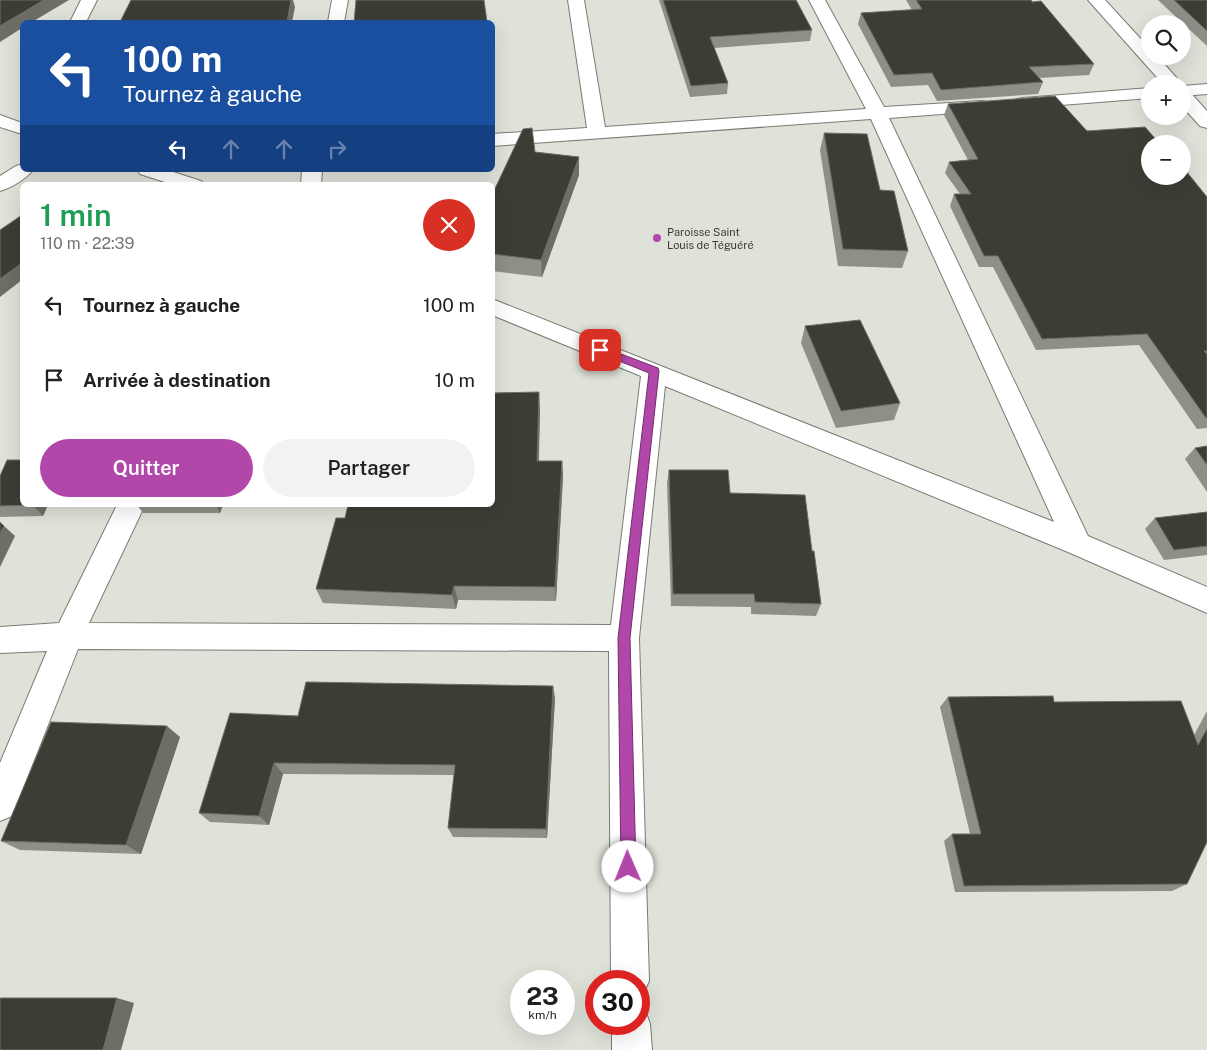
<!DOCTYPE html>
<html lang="fr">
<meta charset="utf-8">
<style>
body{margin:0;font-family:"Public Sans",sans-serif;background:#f2f2f2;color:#202124;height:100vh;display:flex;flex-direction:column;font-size:19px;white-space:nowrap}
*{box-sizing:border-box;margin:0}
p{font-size:16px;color:#757577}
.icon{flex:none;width:28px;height:28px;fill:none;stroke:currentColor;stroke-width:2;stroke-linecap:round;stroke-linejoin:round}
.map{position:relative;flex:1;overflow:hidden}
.sheet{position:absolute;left:20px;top:182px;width:475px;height:325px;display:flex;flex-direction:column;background:#fff;border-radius:8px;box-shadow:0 5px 20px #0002}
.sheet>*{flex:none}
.top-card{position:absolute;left:20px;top:20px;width:475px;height:152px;border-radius:8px;box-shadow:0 5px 20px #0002;background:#1a4fa0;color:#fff;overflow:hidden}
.tools{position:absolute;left:1141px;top:15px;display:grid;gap:10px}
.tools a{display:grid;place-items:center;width:50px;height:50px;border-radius:50%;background:#fff;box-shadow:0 5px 20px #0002;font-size:25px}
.speed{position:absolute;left:510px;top:970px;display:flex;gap:10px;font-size:25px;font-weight:700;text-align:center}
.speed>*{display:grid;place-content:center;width:65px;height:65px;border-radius:50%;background:#fff;box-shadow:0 5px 20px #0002;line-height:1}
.speed small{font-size:12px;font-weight:400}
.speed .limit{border:8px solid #d22;background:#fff;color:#111}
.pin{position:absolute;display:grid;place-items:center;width:42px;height:42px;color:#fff;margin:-21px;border-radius:10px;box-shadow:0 2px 8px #0006}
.me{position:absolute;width:55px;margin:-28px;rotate:359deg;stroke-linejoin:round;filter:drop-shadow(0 0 4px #0008)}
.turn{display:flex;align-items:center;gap:18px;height:105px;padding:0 20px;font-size:22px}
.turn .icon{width:65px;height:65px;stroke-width:2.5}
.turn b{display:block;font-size:35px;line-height:42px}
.lanes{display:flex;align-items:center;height:48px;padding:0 20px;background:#0003;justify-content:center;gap:25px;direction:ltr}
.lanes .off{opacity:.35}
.round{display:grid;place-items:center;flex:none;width:52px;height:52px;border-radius:26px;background:#f2f2f2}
.overview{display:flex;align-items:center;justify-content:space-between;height:85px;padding:0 20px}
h1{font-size:30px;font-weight:600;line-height:38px;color:#1e9e55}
.cta{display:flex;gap:10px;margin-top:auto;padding:10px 20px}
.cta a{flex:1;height:58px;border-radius:30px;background:#b047a9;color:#fff;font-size:20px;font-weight:600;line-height:58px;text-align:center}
.cta a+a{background:#f2f2f2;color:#202124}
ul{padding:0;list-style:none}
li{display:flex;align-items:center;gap:15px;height:75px;padding:0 20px}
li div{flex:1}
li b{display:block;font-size:19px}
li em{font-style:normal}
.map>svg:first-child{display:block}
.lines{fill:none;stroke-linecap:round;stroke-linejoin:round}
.street-casing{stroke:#797c73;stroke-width:2}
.secondary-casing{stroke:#797c73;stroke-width:2}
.street{fill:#fff;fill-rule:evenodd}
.secondary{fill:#fff;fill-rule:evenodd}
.wall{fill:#8e9087}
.shaded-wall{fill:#6d6f67}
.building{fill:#3c3e36;stroke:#6d6f67}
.route{fill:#b047a9;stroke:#722e6e}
.poi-dot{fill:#b047a9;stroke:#dfe2d8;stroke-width:2}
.labels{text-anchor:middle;stroke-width:5;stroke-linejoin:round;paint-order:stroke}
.far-poi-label{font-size:11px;fill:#3a3b37;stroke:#dfe2d8;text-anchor:start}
</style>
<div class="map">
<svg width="1207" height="1050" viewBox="0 0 1207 1050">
<rect width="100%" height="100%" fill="#dfe2d8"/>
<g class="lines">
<g class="street-casing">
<g id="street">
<path d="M 81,0 L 97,0 L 86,22 L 70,22 Z"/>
<path d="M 332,0 L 348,0 L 344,22 L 328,22 Z"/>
<path d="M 568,0 L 584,0 L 605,127 L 866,109 L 809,0 L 825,0 L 884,107 L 982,101 L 988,102 L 991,106 L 988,110 L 982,111 L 889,118 L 1088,536 L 1207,587 L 1207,613 L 1068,552 L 665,386 L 639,638 L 649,981 L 643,994 L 639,996 L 639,981 L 611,981 L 609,651 L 78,649 L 12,816 L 0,821 L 0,763 L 47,651 L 0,653 L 0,627 L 59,623 L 117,505 L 145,505 L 89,623 L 611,625 L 641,376 L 492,315 L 492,299 L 1054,522 L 871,119 L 492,146 L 492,134 L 587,128 Z"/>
<path d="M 1207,84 L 1207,94 L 1182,96 L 1182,86 Z"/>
<path d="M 1150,88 L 1150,98 L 1023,108 L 1017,107 L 1014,103 L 1017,99 L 1023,98 Z"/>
<path d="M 0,115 L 22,123 L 22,134 L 0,127 Z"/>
<path d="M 22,164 L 22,170 L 33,170 C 26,179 11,188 0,191 L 0,176 L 16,166 Z"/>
<path d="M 137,170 L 167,170 L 201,181 L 204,185 L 174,185 L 140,174 Z"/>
<path d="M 302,170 L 322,170 L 321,185 L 301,185 Z"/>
<path d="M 639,1008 L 645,1010 L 650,1024 L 652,1050 L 612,1050 L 612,1024 L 639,1024 Z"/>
</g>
</g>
<g class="secondary-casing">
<g id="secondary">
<path d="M 1088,0 L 1105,0 L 1150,49 L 1150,56 L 1157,56 L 1182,84 L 1163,84 Z"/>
<path d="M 1182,89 L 1188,90 L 1207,111 L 1207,128 L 1200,126 L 1182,106 Z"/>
</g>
</g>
<use href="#street" class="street"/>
<use href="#secondary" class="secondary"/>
</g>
<g class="wall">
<path d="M 659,0 L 796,0 L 812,30 L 810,41 L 714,48 L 728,83 L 727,94 L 690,97 Z"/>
<path d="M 906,0 L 1031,0 L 1094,64 L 1089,75 L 1039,78 L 1043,82 L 1038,94 L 937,101 L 928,85 L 891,87 L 858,24 L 861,13 L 912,10 Z"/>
<path d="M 1158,0 L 1207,0 L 1207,46 Z"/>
<path d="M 948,104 L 1160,144 L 1207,197 L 1207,428 L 1197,429 L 1139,345 L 1036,350 L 993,267 L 979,267 L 950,206 L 954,194 L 960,194 L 945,173 L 949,162 L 968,160 L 944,115 Z"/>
<path d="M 824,133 L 880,190 L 908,251 L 902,268 L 838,266 L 820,150 Z"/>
<path d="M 535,152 L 579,157 L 579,175 L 542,277 L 492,271 L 492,195 Z"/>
<path d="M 805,326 L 900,403 L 894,420 L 836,428 L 801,343 Z"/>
<path d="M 540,408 L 539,461 L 562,461 L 563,476 L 556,601 L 458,600 L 456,609 L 323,603 L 316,589 L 345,518 Z"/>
<path d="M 1207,446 L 1207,492 L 1185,459 L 1195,448 Z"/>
<path d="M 669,470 L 730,493 L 812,551 L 821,604 L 816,616 L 751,614 L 751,607 L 671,606 L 667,483 Z"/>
<path d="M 48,505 L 43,516 L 0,517 L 0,506 Z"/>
<path d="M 137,505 L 223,505 L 220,513 L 143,513 Z"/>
<path d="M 1207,512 L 1207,555 L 1164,560 L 1145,529 L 1155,518 Z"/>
<path d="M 948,697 L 1054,702 L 1194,735 L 1207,711 L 1207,842 L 1187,884 L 1172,891 L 955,892 L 944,841 L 952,834 L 970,834 L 940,707 Z"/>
<path d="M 555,698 L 547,838 L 453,837 L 448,828 L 454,775 L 283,774 L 269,825 L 210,822 L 199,813 L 298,716 Z"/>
<path d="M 180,737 L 141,854 L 20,850 L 1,841 Z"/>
</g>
<g class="shaded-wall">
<path d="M 44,0 L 69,0 L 32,22 L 22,22 L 22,28 L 0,42 L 0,26 Z"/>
<path d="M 291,0 L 293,0 L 295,7 L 292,22 L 287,22 Z"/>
<path d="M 579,157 L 579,175 L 542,277 L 541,260 Z"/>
<path d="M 22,263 L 22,280 L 0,297 L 0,279 Z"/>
<path d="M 539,392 L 540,408 L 538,477 L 537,461 Z"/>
<path d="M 562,461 L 563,476 L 556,601 L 555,587 Z"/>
<path d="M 33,505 L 48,505 L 43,516 Z"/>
<path d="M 216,505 L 223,505 L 220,513 Z"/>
<path d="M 4,526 L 15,536 L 0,567 L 0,534 Z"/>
<path d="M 454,586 L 458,600 L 456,609 L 452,595 Z"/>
<path d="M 553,686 L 555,698 L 547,838 L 546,829 Z"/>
<path d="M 167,726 L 180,737 L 141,854 L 126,845 Z"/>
<path d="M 274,763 L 283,774 L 269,825 L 259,816 Z"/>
<path d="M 117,998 L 134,1003 L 121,1050 L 103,1050 Z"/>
</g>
<g class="building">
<path d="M 0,0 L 44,0 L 0,26 Z"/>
<path d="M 131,0 L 291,0 L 287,22 L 120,22 Z"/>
<path d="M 356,0 L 484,0 L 487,22 L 354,22 Z"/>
<path d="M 663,0 L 796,0 L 812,30 L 710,37 L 728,83 L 691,86 Z"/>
<path d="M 916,0 L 1031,0 L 1032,2 L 1041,1 L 1094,64 L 1029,67 L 1043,82 L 941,90 L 932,73 L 894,75 L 861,13 L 922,9 Z"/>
<path d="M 1174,0 L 1207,0 L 1207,31 Z"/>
<path d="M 1055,96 L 1087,131 L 1145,127 L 1160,144 L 1150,144 L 1150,176 L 1182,176 L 1182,166 L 1207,197 L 1207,351 L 1204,351 L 1207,354 L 1207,418 L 1206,418 L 1147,334 L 1042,339 L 998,256 L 984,256 L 954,194 L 971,194 L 949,162 L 978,159 L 948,104 Z"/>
<path d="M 532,128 L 535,152 L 579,157 L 541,260 L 492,254 L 492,195 L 523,129 Z"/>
<path d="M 824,133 L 867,134 L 880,190 L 894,191 L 908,251 L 843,249 Z"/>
<path d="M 22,215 L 22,263 L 0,279 L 0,230 Z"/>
<path d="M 860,320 L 900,403 L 841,411 L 805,326 Z"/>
<path d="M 539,392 L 537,461 L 562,461 L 555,587 L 454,586 L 452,595 L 316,589 L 336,518 L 345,518 L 348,505 L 492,505 L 492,393 Z"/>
<path d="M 1207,446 L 1207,465 L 1195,448 Z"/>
<path d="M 7,460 L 22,460 L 22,505 L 33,505 L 0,506 L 0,476 Z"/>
<path d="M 669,470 L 728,470 L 730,493 L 805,495 L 812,551 L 814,551 L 821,604 L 755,602 L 754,594 L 673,594 Z"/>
<path d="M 1207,512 L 1207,546 L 1174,550 L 1155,518 Z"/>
<path d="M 0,522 L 4,526 L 0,534 Z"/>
<path d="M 306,682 L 553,686 L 546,829 L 448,828 L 455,765 L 274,763 L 259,816 L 199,813 L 230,713 L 298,716 Z"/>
<path d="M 1053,696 L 1054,702 L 1181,701 L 1198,745 L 1207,729 L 1207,842 L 1187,884 L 964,886 L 952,834 L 981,834 L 948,697 Z"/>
<path d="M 51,722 L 167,726 L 126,845 L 1,841 Z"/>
<path d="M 0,998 L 117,998 L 103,1050 L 0,1050 Z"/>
</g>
<path class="route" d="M 600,346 L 658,368 L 659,371 L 630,638 L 636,867 L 634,872 L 628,874 L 623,872 L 621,867 L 618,638 L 649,373 L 597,352 L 597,347 Z"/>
<circle class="poi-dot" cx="657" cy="238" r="5"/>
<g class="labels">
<g class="far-poi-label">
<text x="667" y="236">Paroisse Saint<tspan x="667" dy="13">Louis de Téguéré</tspan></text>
</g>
</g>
</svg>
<div class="tools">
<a><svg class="icon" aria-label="search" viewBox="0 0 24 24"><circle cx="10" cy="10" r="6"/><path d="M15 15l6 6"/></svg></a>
<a>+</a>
<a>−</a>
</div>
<div class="speed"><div>23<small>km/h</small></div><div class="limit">30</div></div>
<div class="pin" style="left:600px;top:350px;background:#d93025"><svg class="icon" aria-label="arrive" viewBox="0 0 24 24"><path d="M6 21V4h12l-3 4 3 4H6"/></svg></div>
<svg class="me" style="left:628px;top:867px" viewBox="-20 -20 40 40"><circle r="19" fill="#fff"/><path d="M0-13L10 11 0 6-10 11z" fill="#b047a9"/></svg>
<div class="top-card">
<div class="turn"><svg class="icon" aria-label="left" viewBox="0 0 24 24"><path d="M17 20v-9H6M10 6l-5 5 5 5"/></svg><div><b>100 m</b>Tournez à gauche</div></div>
<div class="lanes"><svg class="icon" aria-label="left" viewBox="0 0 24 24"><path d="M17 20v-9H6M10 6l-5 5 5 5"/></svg><svg class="icon off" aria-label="ahead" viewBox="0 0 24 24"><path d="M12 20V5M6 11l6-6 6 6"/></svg><svg class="icon off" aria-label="ahead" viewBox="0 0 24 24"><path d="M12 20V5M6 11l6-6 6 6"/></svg><svg class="icon off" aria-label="right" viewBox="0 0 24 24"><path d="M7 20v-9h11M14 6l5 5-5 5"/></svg></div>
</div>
<section class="sheet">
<div class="overview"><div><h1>1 min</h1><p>110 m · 22:39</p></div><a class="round" style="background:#d93025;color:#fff"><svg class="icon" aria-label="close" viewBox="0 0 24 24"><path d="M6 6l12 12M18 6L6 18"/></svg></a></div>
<ul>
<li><svg class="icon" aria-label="left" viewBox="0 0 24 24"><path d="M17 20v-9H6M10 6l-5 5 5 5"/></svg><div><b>Tournez à gauche</b></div><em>100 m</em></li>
<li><svg class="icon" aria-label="arrive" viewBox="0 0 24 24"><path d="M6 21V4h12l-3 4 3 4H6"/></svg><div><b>Arrivée à destination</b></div><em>10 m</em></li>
</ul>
<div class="cta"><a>Quitter</a><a>Partager</a></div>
</section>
</div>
